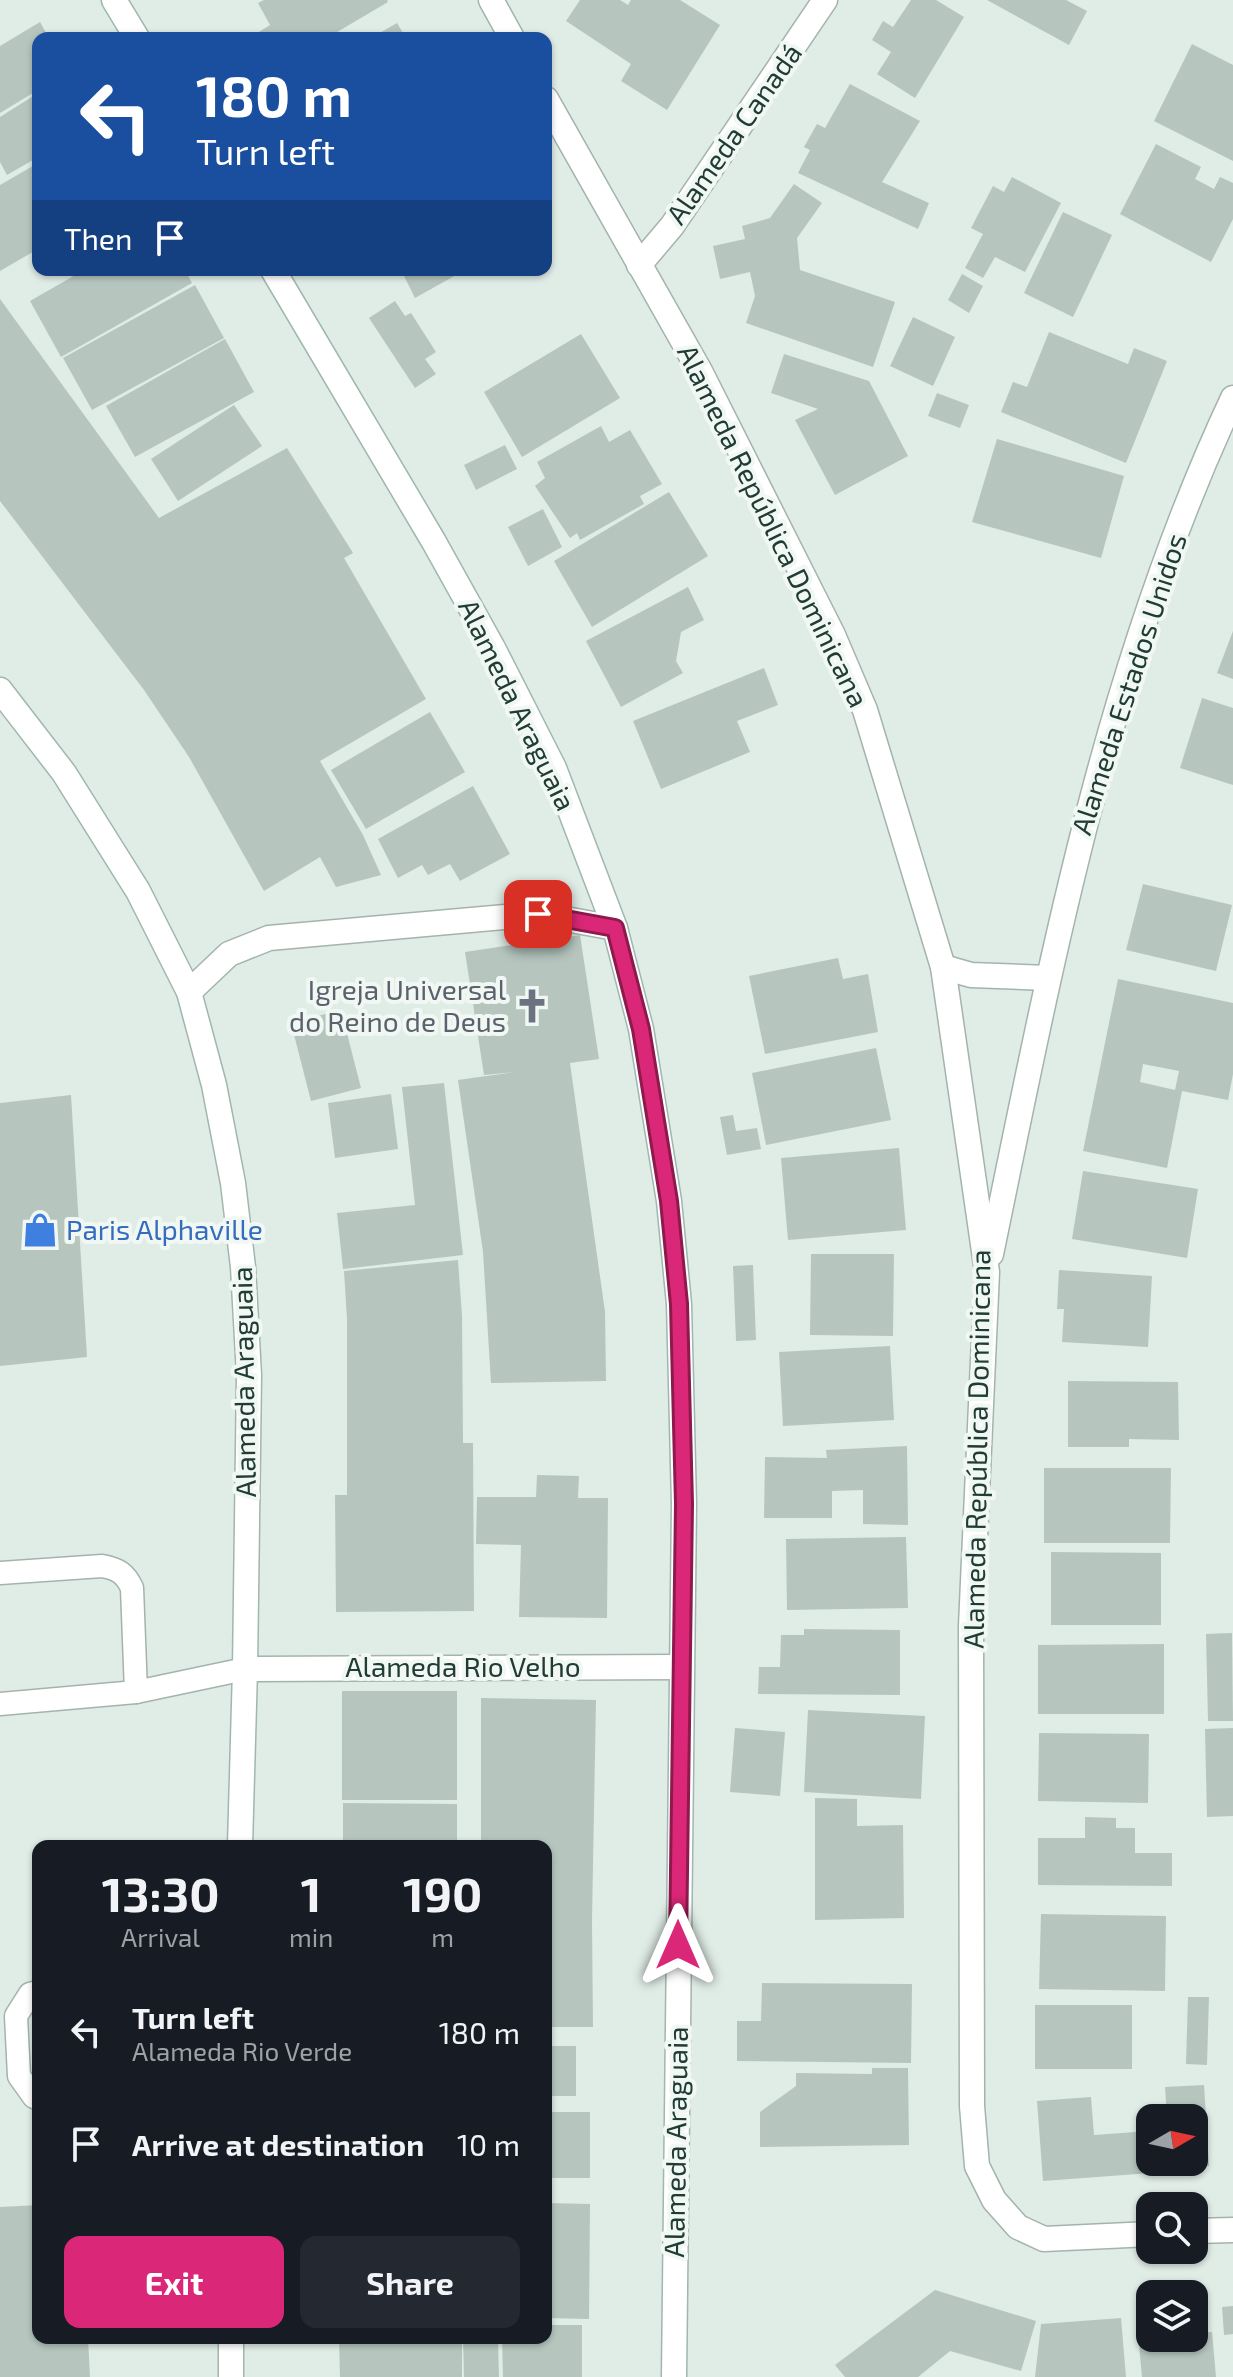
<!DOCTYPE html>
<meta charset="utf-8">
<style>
body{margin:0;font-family:"Exo 2",sans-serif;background:#242831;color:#f1f3f6;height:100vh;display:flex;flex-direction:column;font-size:30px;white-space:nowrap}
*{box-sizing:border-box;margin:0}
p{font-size:26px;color:#9ea1a6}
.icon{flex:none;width:44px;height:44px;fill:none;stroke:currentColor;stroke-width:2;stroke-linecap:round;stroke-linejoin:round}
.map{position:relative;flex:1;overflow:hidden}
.details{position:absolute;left:32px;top:1840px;width:520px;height:504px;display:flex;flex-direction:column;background:#171b24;border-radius:16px;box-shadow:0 2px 6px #0004}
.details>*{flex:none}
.top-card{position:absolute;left:32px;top:32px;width:520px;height:244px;border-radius:16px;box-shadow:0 2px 6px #0004;background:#1a4fa0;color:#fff;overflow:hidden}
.needle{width:52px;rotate:81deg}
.fabs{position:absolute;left:1136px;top:2104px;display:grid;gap:16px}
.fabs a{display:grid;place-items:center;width:72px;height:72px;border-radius:16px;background:#171b24;box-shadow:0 2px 6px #0004;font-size:40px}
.pin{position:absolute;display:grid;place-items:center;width:68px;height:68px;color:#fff;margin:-34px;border-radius:16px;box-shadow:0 4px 12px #0006}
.me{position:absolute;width:88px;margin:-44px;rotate:0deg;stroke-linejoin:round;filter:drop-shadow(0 0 6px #0008)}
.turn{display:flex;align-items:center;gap:28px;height:168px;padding:0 32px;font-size:36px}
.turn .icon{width:104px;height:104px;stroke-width:2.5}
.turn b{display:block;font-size:56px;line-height:68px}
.then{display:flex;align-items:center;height:76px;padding:0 32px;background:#0003;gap:16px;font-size:30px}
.eta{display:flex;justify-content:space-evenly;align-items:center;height:136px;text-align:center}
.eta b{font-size:48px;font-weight:700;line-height:56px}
.action{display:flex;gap:16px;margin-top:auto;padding:16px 32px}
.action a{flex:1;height:92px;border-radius:16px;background:#db2777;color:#fff;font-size:32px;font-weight:700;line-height:92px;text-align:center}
.action a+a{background:#242831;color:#f1f3f6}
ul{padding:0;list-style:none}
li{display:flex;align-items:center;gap:24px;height:112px;padding:0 32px}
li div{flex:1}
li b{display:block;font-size:30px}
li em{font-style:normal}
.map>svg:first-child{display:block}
.building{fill:#b6c6bf;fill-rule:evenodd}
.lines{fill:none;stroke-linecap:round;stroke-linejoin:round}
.lane-casing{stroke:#a3b4ad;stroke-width:25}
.street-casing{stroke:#a3b4ad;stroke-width:27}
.secondary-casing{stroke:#9fb7ae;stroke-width:27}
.lane{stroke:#fff;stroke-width:22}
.street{stroke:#fff;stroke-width:24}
.secondary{stroke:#fff;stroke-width:24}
.route-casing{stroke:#8e194d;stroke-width:20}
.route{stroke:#db2777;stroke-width:14}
.labels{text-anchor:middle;stroke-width:8;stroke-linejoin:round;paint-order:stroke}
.street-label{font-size:28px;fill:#213c34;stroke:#f1f8f4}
.worship-label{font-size:28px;fill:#5b616d;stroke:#f1f8f4;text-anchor:end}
.shop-label{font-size:28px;fill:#366cbe;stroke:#f1f8f4;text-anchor:start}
</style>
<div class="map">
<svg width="1233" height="2377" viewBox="0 0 1233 2377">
<rect width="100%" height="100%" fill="#e0ece6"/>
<g class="building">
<path d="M 264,0 L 387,0 L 388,2 L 327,38 L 249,38 L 270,25 L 258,3 Z"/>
<path d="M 580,0 L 620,0 L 628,5 L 631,0 L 680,0 L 720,25 L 667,110 L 621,81 L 631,64 L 566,21 Z"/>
<path d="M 911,0 L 936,0 L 964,17 L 915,98 L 877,74 L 891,52 L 872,40 L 883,21 L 893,27 Z"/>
<path d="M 987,0 L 1066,0 L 1087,11 L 1069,45 Z"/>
<path d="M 40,22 L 49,38 L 38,38 L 38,90 L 0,113 L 0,46 Z"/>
<path d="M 397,23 L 406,38 L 371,38 Z"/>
<path d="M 1192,44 L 1233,65 L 1233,161 L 1154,121 Z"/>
<path d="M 850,84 L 920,121 L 882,182 L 929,203 L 918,229 L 798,173 L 810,150 L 804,147 L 817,124 L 825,128 Z"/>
<path d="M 38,93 L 38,157 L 7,175 L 0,162 L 0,117 Z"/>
<path d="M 1156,144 L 1201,167 L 1195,179 L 1214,189 L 1220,177 L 1233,183 L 1233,219 L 1211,262 L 1120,214 Z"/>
<path d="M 38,163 L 38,249 L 0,271 L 0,185 Z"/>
<path d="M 1012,177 L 1061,203 L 1025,272 L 995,257 L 983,278 L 965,268 L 983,234 L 971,228 L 993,186 L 1004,192 Z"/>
<path d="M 794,184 L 822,203 L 797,238 L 800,270 L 895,302 L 873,367 L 746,323 L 755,296 L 750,272 L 720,279 L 713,246 L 745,239 L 742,226 L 770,218 Z"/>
<path d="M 1063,212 L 1112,235 L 1073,317 L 1024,293 Z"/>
<path d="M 84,270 L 185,270 L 192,283 L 61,357 L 30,301 Z"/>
<path d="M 401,270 L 465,270 L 415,298 Z"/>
<path d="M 962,274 L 983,286 L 969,313 L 948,300 Z"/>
<path d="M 195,285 L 224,338 L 92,410 L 63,358 Z"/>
<path d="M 0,299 L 159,518 L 287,448 L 353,553 L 344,558 L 426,699 L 320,761 L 363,835 L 381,875 L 336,887 L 320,857 L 264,891 L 189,757 L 144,690 L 0,501 Z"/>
<path d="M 395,301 L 405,316 L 411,313 L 436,352 L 425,359 L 436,374 L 415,388 L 369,318 Z"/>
<path d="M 913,317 L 955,337 L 933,386 L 890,366 Z"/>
<path d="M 1049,332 L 1128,364 L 1134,348 L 1167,361 L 1126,463 L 1001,412 L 1013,382 L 1027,387 Z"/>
<path d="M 581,334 L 620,398 L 522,457 L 484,392 Z"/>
<path d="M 225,339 L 254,392 L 135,457 L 106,406 Z"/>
<path d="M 784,354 L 869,381 L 908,456 L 835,495 L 795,420 L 818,409 L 771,393 Z"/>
<path d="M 937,393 L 969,405 L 960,428 L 928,416 Z"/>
<path d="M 234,405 L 262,446 L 178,501 L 151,459 Z"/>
<path d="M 601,426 L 609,442 L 630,430 L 662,484 L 640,496 L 644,504 L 580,540 L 577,533 L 570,538 L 535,486 L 545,478 L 537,462 Z"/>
<path d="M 997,439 L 1124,476 L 1101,558 L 972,522 Z"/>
<path d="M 505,445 L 517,469 L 476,490 L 464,465 Z"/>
<path d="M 669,492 L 708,556 L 592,627 L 554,561 Z"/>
<path d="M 543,509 L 562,547 L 528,566 L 508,527 Z"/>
<path d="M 688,587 L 704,620 L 681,632 L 676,661 L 683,673 L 621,707 L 586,641 Z"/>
<path d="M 1233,631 L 1233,679 L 1217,673 Z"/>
<path d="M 764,668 L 778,705 L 737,721 L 750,752 L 661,789 L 633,721 Z"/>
<path d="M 1202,698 L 1233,708 L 1233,785 L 1180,768 Z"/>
<path d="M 430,712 L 465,772 L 366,829 L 331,770 Z"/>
<path d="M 473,786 L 510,854 L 460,881 L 450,864 L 428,875 L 422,865 L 398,878 L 378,839 Z"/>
<path d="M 1143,884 L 1232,905 L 1216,971 L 1126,950 Z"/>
<path d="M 580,935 L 599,1059 L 570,1063 L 605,1312 L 606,1381 L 491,1383 L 483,1252 L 458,1080 L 516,1072 L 484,1075 L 465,952 Z"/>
<path d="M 838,958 L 843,979 L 868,974 L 878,1032 L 765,1054 L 749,976 Z"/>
<path d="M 1118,979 L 1233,1003 L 1233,1074 L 1228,1100 L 1182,1091 L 1167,1168 L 1083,1151 ZM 1143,1064 L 1179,1071 L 1175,1090 L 1140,1082 Z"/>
<path d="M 341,1010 L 361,1088 L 311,1101 L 291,1023 Z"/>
<path d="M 876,1048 L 891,1120 L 766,1145 L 752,1073 Z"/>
<path d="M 444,1083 L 463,1255 L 343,1269 L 337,1213 L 415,1205 L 402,1087 Z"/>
<path d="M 391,1094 L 398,1149 L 335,1158 L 328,1103 Z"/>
<path d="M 71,1095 L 87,1357 L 0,1366 L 0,1103 Z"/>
<path d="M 733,1115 L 736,1131 L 757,1128 L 761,1149 L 727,1155 L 720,1117 Z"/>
<path d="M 899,1148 L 906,1230 L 788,1240 L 781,1158 Z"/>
<path d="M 1083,1171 L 1198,1189 L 1187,1258 L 1072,1239 Z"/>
<path d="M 811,1254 L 894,1254 L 893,1336 L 810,1335 Z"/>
<path d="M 458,1260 L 462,1316 L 463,1443 L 473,1443 L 474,1611 L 336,1612 L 335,1495 L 347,1495 L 347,1319 L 344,1271 Z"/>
<path d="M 753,1265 L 756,1340 L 736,1341 L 733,1266 Z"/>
<path d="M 1059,1270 L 1152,1276 L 1148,1347 L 1062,1342 L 1064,1309 L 1057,1309 Z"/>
<path d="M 890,1346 L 894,1420 L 783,1426 L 779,1352 Z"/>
<path d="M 1068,1381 L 1178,1382 L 1179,1440 L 1129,1439 L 1129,1447 L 1068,1447 Z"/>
<path d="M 907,1446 L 908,1525 L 863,1524 L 863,1490 L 832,1491 L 832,1518 L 764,1518 L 765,1457 L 827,1458 L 826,1450 Z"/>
<path d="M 1044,1468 L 1171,1468 L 1170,1543 L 1044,1543 Z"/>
<path d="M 537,1475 L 579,1476 L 578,1498 L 608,1498 L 607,1618 L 519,1617 L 521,1545 L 476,1544 L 477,1497 L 536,1497 Z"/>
<path d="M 906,1537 L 908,1608 L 787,1610 L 786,1539 Z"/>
<path d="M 1051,1552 L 1161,1553 L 1161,1625 L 1051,1625 Z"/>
<path d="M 804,1629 L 900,1630 L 900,1695 L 758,1694 L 759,1667 L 780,1667 L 781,1635 L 804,1635 Z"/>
<path d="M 1232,1633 L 1233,1721 L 1208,1721 L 1206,1634 Z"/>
<path d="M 1164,1644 L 1164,1714 L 1038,1714 L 1038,1645 Z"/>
<rect x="342" y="1691" width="115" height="109"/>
<path d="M 481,1698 L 596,1700 L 592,1921 L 593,2027 L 546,2027 L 546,1846 L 481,1846 Z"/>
<path d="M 808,1710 L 925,1716 L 921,1799 L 804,1792 Z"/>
<path d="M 735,1728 L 785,1732 L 780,1796 L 730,1792 Z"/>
<path d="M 1233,1728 L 1233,1816 L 1207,1817 L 1205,1729 Z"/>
<path d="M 1039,1733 L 1149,1734 L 1148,1803 L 1038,1801 Z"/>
<path d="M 815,1798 L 857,1799 L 857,1826 L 903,1825 L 904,1918 L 815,1920 Z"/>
<path d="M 343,1803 L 457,1804 L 457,1846 L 343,1846 Z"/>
<path d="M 1085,1817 L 1116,1818 L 1116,1828 L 1135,1828 L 1135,1853 L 1172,1853 L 1172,1886 L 1038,1885 L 1038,1838 L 1085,1838 Z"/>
<path d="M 1041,1914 L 1166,1916 L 1165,1991 L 1039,1989 Z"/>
<path d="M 762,1983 L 912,1984 L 911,2063 L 737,2061 L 737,2021 L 761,2021 Z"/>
<path d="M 1188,1997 L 1209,1997 L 1207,2065 L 1186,2064 Z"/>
<rect x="1035" y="2005" width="97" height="64"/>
<rect x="546" y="2046" width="30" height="50"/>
<path d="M 872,2068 L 908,2068 L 909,2145 L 760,2147 L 760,2112 L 796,2086 L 796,2073 L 872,2074 Z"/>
<path d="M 1204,2085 L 1209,2166 L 1184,2167 L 1183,2162 L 1194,2162 L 1194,2118 L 1167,2118 L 1165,2087 Z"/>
<path d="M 1091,2097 L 1094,2135 L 1150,2131 L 1150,2162 L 1177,2162 L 1178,2171 L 1043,2181 L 1037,2101 Z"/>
<rect x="546" y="2112" width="44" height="66"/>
<path d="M 546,2203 L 590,2204 L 589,2319 L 546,2318 Z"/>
<path d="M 38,2205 L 38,2338 L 88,2338 L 90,2377 L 0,2377 L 0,2207 Z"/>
<path d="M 935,2290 L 1036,2321 L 1021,2371 L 950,2351 L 918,2377 L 845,2377 L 835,2365 Z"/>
<path d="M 1233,2306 L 1233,2334 L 1224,2335 L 1222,2307 Z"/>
<path d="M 1150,2311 L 1150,2338 L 1194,2338 L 1194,2333 L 1212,2332 L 1216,2377 L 1142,2377 L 1136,2312 Z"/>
<path d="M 1121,2318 L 1126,2377 L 1035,2377 L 1041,2324 Z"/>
<path d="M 546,2325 L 582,2325 L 582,2377 L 503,2377 L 502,2338 L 546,2338 Z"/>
<path d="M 339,2338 L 462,2338 L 462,2377 L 340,2377 Z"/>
<path d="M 463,2338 L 498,2338 L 499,2377 L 464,2377 Z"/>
</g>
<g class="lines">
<g class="lane-casing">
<g id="lane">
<path d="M 0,1573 L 102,1566 C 118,1569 125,1573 132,1588 L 136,1692"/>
<path d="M 0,1704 L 136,1692 L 245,1669"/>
<path d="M 38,1992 L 30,1994 L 16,2016 L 19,2076 L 34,2097 L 38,2098"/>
</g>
</g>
<g class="street-casing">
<g id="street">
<path d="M 491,0 L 512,38"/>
<path d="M 546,99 L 701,373 L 833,635 L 865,710 L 943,967 L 987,1272 L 971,1626 L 972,2106 L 977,2166 L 994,2200 L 1018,2227 L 1044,2239 L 1150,2234"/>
<path d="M 639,265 L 672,226 L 825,0"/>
<path d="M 943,967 L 971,975 L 1048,978"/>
<path d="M 189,992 L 229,954 L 269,938 L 538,914 L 615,928"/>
<path d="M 991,1254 C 1051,964 1106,668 1233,398"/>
<path d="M 245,1669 L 681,1667"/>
<path d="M 1194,2231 L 1233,2230"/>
</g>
</g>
<g class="secondary-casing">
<g id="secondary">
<path d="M 114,0 L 137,38"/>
<path d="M 273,270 L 434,542 L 493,648 L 554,768 L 615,928 L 641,1029 L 669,1201 L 679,1304 L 684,1504 L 674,2377"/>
<path d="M 0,690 L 64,773 L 138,891 L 189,992 L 214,1085 L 233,1183 L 243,1267 L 249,1375 L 245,1669 L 240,1846"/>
<path d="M 231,2377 L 231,2338"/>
</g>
</g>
<use href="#lane" class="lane"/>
<use href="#street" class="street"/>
<use href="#secondary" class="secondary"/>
</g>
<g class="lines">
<g class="route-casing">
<path id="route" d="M 538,914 L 615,928 L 641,1029 L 669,1201 L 679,1304 L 684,1504 L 678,1945"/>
</g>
<use href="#route" class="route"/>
</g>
<defs>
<g id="church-bare" transform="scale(2.76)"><path d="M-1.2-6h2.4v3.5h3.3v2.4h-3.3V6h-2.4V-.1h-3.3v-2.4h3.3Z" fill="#6b7280" stroke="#f1f8f4" stroke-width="2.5" paint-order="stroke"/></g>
<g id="shop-bare" transform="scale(2.76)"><path d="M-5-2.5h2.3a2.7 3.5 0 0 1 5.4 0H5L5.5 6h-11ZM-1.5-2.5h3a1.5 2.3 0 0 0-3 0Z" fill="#3f7fe0" stroke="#f1f8f4" stroke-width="2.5" paint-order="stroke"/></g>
</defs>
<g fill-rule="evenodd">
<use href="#church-bare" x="532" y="1006"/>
<use href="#shop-bare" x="40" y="1230"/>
</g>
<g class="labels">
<g class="street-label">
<text transform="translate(734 134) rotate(-55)" y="10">Alameda Canadá</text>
<text transform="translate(773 526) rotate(64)" y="10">Alameda República Dominicana</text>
<text transform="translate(1129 684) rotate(-72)" y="10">Alameda Estados Unidos</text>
<text transform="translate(517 705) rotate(64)" y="10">Alameda Araguaia</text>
<text transform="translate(244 1382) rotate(-91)" y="10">Alameda Araguaia</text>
<text transform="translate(977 1449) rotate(-89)" y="10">Alameda República Dominicana</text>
<text x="463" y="1677">Alameda Rio Velho</text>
<text transform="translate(676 2142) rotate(-89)" y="10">Alameda Araguaia</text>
</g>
<g class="worship-label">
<text x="506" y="1000">Igreja Universal<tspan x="506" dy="32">do Reino de Deus</tspan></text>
</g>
<g class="shop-label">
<text x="66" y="1240">Paris Alphaville</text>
</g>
</g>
</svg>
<div class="fabs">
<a><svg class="needle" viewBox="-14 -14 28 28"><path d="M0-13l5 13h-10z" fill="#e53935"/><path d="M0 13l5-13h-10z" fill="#9ea1a6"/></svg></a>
<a><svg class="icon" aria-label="search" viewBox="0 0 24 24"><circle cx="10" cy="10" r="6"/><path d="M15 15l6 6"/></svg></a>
<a><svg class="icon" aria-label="layers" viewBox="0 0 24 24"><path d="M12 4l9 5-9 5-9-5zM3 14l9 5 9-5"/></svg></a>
</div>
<div class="pin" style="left:538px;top:914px;background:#d93025"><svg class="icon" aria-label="arrive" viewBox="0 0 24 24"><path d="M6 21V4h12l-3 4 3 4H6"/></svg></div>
<svg class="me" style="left:678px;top:1945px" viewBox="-20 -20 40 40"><path d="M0-17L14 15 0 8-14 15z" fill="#db2777" stroke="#fff" stroke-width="4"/></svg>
<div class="top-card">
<div class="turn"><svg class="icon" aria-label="left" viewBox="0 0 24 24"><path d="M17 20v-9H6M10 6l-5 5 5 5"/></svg><div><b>180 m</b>Turn left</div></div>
<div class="then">Then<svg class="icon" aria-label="arrive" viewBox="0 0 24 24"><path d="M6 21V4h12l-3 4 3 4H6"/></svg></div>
</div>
<section class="details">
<div class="eta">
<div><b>13:30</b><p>Arrival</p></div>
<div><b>1</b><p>min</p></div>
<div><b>190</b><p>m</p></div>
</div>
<ul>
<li><svg class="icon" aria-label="left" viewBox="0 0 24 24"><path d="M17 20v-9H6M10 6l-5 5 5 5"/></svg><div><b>Turn left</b><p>Alameda Rio Verde</p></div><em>180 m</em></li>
<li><svg class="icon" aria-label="arrive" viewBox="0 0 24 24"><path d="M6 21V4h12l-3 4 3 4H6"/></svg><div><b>Arrive at destination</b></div><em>10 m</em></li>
</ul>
<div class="action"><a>Exit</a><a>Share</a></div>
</section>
</div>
